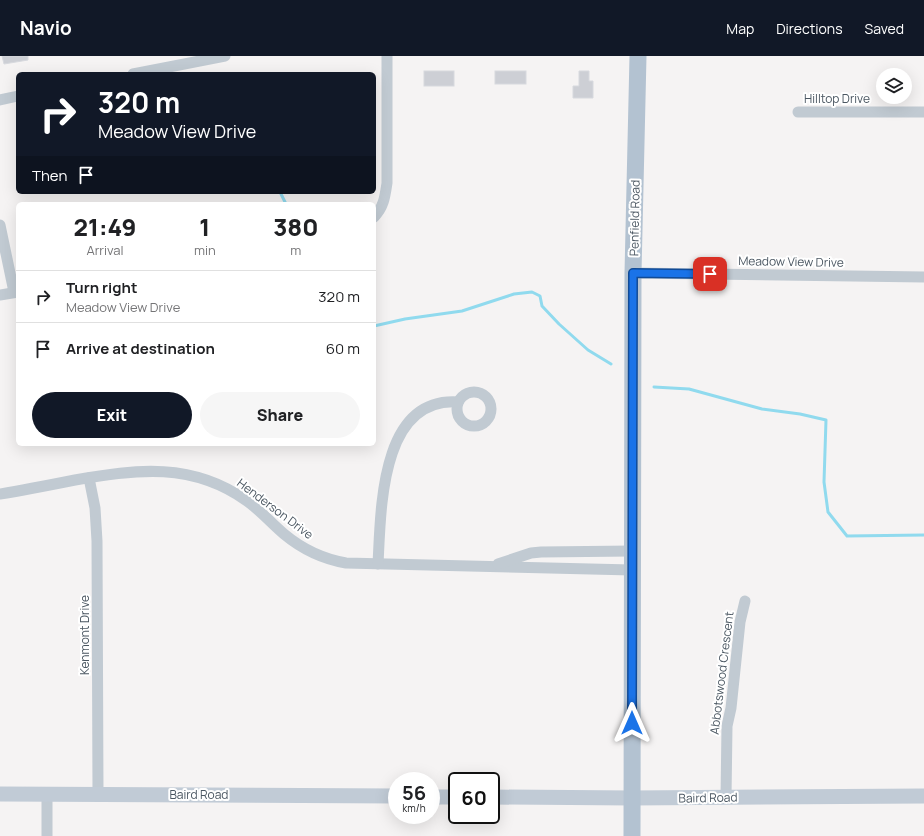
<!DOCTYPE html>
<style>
body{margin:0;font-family:Manrope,sans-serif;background:#f6f6f6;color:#202124;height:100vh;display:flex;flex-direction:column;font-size:15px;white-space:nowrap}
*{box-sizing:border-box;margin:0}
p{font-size:13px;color:#757577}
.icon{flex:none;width:22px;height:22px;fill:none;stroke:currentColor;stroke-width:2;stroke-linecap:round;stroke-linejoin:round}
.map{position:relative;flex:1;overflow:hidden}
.panel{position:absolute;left:16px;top:146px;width:360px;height:244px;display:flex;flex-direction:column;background:#fff;border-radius:6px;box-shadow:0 4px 16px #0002}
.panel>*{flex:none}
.hud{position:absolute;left:16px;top:16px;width:360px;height:122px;border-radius:6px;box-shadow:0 4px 16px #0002;background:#111827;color:#fff;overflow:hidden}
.fabs{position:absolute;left:876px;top:12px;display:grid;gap:8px}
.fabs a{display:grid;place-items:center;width:36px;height:36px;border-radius:50%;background:#fff;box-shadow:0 4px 16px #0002;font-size:20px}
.speed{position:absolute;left:388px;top:716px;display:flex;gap:8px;font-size:20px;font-weight:700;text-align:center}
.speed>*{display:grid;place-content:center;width:52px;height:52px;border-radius:50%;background:#fff;box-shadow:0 4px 16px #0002;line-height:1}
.speed small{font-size:10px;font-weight:400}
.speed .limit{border:2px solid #111;border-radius:6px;background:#fff;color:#111}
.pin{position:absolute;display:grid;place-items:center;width:34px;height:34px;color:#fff;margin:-17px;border-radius:8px;box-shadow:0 2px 6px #0006}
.me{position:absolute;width:44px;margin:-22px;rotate:0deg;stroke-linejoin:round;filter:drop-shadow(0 0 3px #0008)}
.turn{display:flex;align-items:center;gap:14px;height:84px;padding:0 16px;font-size:18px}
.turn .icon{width:52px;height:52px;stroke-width:2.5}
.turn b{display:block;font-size:28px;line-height:34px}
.then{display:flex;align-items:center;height:38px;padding:0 16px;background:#0003;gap:8px;font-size:15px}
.eta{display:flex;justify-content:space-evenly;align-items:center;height:68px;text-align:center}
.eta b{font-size:24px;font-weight:800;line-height:28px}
.button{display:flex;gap:8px;margin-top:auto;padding:8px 16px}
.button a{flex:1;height:46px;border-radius:24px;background:#111827;color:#fff;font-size:16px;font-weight:800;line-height:46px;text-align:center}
.button a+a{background:#f6f6f6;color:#202124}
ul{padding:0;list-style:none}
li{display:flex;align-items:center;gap:12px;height:52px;padding:0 16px;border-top:1px solid #e0e0e0}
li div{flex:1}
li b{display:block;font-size:15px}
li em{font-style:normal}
header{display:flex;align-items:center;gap:24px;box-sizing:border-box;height:56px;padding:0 20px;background:#111827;color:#fff}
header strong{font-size:19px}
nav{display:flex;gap:22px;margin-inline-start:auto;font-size:14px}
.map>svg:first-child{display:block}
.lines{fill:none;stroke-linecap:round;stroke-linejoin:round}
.stream{stroke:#90daee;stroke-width:3}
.building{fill:#cdcfd5;stroke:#d7d9de}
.street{stroke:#c1cad2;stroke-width:11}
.secondary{stroke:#c1cbd6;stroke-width:15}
.primary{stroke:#b3c2d1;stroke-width:17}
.route-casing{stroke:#114b97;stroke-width:10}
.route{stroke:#1a73e8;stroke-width:7}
.labels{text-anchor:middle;stroke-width:4;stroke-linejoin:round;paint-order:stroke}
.street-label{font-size:12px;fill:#4a5661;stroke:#fff}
</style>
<header>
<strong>Navio</strong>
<nav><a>Map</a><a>Directions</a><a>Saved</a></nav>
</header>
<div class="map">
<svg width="924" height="780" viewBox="0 0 924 780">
<rect width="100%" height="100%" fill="#f5f3f3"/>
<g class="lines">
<g class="stream">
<path d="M 280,136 L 286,148"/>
<path d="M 374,270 L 405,263 L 462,255 L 514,238 L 532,236 L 540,240 L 542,250 L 559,268 L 588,294 L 611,308"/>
<path d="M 654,331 L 689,333 L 762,353 L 800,358 L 826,364 L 824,426 L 828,456 L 847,480 L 924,479"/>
</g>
</g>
<g class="building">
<path d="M 2,0 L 28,0 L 28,4 L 4,8 Z"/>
<rect x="424" y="15" width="30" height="15"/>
<rect x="495" y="15" width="31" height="13"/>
<path d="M 579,15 L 589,15 L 589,25 L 593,25 L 593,42 L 573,42 L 573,30 L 579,30 Z"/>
</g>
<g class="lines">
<g class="street">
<path d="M 133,18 L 225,0"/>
<path d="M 0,44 L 18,40"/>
<path d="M 798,56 L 924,56"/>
<path d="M 374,161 C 384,151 385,140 387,127 L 387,0"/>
<path d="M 0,169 L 14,236"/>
<path d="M 633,217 L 924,221"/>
<path d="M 0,239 L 18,236"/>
<circle cx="474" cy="353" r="17"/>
<path d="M 89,422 L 95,452 L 97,485 L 98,738"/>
<path d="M 0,438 C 25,434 50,429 75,424 C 136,413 193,406 247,445 C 261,455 271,467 284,478 C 302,493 323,503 346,507 L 632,514"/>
<path d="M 378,508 C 381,453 380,341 458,346"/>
<path d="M 498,508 L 531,497 L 541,496 L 632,495"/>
<path d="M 726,742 L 727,670 L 731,652 L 740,566 L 745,545"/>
<path d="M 47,780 L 47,738"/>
</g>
<g class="secondary">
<path d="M 0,738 L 397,740"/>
<path d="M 431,741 L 457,741"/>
<path d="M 491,741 L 632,742 L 924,740"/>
</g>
<path class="primary" d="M 632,780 L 633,217 L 638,0"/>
</g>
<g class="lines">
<g class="route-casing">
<path id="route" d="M 632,667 L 633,217 L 710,218"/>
</g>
<use href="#route" class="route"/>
</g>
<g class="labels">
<g class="street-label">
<text x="837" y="47">Hilltop Drive</text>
<text transform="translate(635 162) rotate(-89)" y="4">Penfield Road</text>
<text transform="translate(791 206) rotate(1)" y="4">Meadow View Drive</text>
<text transform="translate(275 453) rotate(37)" y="4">Henderson Drive</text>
<text transform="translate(85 579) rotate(-90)" y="4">Kenmont Drive</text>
<text transform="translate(722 617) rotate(-83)" y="4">Abbotswood Crescent</text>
<text x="199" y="743">Baird Road</text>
<text transform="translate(708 742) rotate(-1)" y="4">Baird Road</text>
</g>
</g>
</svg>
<div class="fabs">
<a><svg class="icon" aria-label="layers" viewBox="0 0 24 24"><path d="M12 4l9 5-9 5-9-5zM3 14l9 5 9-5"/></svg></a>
</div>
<div class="speed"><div>56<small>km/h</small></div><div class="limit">60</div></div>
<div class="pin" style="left:710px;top:218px;background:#d93025"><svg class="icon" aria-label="arrive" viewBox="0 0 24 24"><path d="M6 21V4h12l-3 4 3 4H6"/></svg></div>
<svg class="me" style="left:632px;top:667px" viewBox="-20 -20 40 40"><path d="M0-17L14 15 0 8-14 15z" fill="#1a73e8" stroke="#fff" stroke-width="4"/></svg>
<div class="hud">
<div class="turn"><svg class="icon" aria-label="right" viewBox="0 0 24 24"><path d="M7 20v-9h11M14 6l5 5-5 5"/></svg><div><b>320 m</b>Meadow View Drive</div></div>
<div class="then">Then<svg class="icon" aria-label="arrive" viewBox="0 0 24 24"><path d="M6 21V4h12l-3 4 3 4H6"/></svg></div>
</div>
<section class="panel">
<div class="eta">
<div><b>21:49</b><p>Arrival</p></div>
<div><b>1</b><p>min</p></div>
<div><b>380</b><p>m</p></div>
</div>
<ul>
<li><svg class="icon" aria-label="right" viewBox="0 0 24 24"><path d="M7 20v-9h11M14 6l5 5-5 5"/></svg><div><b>Turn right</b><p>Meadow View Drive</p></div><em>320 m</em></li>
<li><svg class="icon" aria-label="arrive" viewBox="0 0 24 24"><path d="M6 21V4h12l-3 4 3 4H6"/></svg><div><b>Arrive at destination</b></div><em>60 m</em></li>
</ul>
<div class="button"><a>Exit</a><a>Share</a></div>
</section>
</div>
